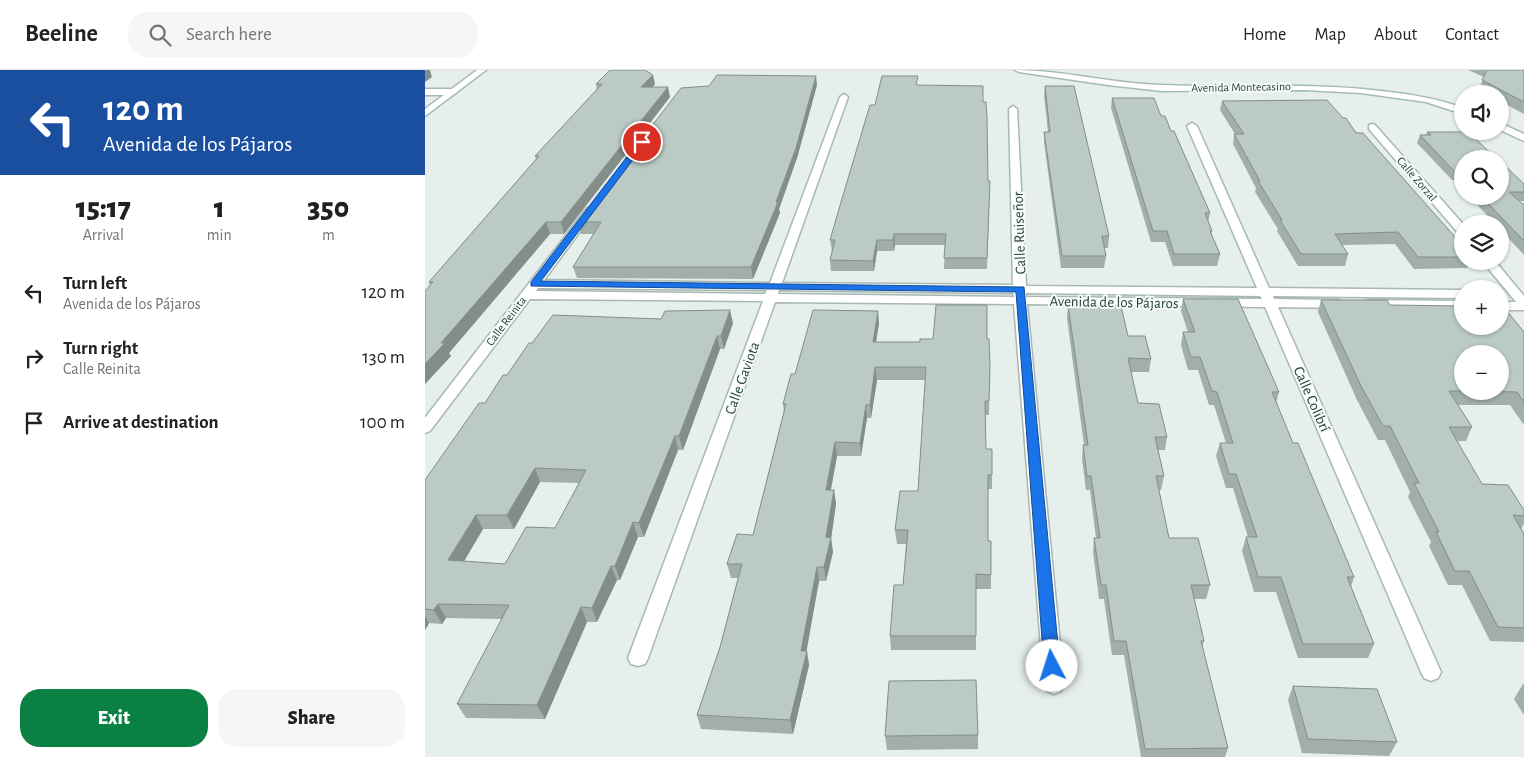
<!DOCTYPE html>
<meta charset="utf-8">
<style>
body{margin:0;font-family:"Alegreya Sans",sans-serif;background:#f6f6f6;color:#202124;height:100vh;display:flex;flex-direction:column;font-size:19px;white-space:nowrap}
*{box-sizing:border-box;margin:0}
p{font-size:16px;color:#757577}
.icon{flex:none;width:28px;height:28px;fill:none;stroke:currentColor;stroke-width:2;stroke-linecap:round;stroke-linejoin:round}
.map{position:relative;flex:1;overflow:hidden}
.panel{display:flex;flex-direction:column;background:#fff;width:425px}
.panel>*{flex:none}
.banner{background:#1a4fa0;color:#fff;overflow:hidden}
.controls{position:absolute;left:1029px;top:15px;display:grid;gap:10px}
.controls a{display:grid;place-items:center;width:55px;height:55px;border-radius:50%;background:#fff;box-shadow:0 1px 4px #0004;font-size:25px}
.pin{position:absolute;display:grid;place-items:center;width:42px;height:42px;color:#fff;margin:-21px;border:2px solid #fff;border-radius:50%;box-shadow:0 1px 5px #0007}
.me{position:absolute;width:55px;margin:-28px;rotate:355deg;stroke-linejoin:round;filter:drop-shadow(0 0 4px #0008)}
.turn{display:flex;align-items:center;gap:18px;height:105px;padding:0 20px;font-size:22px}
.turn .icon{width:65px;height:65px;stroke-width:2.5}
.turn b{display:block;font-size:35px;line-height:42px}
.eta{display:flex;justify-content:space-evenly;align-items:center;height:85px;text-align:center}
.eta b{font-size:30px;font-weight:800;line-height:35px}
.primary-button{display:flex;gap:10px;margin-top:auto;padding:10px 20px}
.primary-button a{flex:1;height:58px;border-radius:20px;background:#0b8043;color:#fff;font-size:20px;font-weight:800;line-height:58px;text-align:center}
.primary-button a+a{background:#f6f6f6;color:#202124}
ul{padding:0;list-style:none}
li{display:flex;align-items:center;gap:15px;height:65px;padding:0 20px}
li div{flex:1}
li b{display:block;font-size:19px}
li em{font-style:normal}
header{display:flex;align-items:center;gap:30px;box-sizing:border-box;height:70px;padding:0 25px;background:#fff;border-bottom:1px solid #e0e0e0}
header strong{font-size:24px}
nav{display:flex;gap:28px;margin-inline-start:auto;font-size:18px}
.search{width:350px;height:45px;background:#f6f6f6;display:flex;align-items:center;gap:12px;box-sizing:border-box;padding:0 18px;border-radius:20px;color:#757577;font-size:19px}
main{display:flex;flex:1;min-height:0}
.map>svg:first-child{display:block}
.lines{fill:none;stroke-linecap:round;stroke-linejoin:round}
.street-casing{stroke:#a8b8b2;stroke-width:3}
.secondary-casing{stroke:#a4bbb3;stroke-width:3}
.street{fill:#fff;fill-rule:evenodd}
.secondary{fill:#fff;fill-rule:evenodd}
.wall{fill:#a1aea9;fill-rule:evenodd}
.shaded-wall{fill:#838d89}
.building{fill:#bbcac4;stroke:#838d89;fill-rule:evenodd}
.route{fill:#1a73e8;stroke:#114b97}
.labels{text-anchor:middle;stroke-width:4;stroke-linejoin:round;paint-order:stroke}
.far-street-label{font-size:12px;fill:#24423a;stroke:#f7fbf9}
.street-label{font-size:15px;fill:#24423a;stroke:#f7fbf9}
</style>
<header>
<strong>Beeline</strong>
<div class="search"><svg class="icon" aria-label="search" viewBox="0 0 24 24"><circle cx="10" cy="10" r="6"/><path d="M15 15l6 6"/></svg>Search here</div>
<nav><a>Home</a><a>Map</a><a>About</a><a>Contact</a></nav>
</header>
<main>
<section class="panel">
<div class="banner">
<div class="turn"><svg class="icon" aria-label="left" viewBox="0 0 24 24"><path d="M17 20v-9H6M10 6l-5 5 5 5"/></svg><div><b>120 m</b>Avenida de los Pájaros</div></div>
</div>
<div class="eta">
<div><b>15:17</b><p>Arrival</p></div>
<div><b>1</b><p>min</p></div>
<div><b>350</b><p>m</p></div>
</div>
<ul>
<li><svg class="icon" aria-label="left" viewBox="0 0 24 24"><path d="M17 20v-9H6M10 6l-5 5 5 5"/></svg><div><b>Turn left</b><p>Avenida de los Pájaros</p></div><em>120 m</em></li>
<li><svg class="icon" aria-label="right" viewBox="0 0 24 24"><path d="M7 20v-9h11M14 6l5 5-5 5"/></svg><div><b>Turn right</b><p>Calle Reinita</p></div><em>130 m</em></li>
<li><svg class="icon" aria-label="arrive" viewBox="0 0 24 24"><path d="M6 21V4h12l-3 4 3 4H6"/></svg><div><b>Arrive at destination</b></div><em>100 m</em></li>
</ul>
<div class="primary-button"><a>Exit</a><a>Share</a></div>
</section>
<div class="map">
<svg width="1099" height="687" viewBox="0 0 1099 687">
<rect width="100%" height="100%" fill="#e6efeb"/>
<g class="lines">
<g class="street-casing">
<g id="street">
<path d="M 0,19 L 28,19 L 32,22 L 28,25 L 0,25 Z"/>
<path d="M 419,24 L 423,27 L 357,213 L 588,215 L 584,39 L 588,36 L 592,39 L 601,216 L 832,218 L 762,56 L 767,53 L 772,56 L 844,218 L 1038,220 L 1038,228 L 848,226 L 849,229 L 914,230 L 920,234 L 914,238 L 853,237 L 1016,602 L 1013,608 L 1006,611 L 999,608 L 996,602 L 840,237 L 602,234 L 639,615 L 636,621 L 629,624 L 622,621 L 619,615 L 589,234 L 350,232 L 223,588 L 220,594 L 213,596 L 206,594 L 203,588 L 338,231 L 105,229 L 5,361 L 0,363 L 0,348 L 162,138 L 170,138 L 171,140 L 119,210 L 345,213 L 415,27 ZM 113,218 L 342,220 L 340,224 L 111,221 ZM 354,220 L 588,223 L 589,227 L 353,224 ZM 601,223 L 835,226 L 837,229 L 601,227 Z"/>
<path d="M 947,54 L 950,55 L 1038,154 L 1038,165 L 1034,164 L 944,59 L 944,55 Z"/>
<path d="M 1057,191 L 1070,191 L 1099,226 L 1099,240 L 1075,240 L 1075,232 L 1091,232 Z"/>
<path d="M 945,230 L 1038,231 L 1038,239 L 940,237 L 939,234 L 940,231 Z"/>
</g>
</g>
<g class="secondary-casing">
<g id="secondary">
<path d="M 52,0 L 61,0 L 0,46 L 0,39 Z"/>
<path d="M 590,0 C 639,0 687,14 737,15 C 810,18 883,12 956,21 C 984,24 1011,28 1038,38 L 1038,44 L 1001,32 L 936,23 L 879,20 L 737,21 L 683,15 L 594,2 Z"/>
<path d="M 1075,53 L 1099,64 L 1099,71 L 1075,60 Z"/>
</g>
</g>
<use href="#street" class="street"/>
<use href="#secondary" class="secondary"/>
</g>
<g class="wall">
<path d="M 1043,0 L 1099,0 L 1099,44 L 1075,31 L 1075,24 L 1062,24 L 1054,19 L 1059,7 Z"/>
<path d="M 171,14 L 230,14 L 227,17 L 245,27 L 139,164 L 125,164 L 24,283 L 26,286 L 0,314 L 0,221 L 5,216 L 4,212 L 111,89 L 110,86 L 172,20 Z"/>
<path d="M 392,15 L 372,88 L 354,139 L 355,143 L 328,209 L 152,208 L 148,197 L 169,164 L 156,164 L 153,152 Z"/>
<path d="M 493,15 L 558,32 L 563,111 L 565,111 L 562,199 L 519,199 L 520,175 L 470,175 L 469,181 L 452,181 L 449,201 L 406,201 L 405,190 L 408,181 L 407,181 L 405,170 L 450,35 Z"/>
<path d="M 620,16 L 684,166 L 683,178 L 679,178 L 681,186 L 679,198 L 636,198 L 619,72 L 619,62 L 623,62 L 619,25 Z"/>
<path d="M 687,28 L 736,46 L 746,61 L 785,143 L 783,152 L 787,161 L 786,164 L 795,184 L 792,196 L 748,196 L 740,172 L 726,172 L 686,38 Z"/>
<path d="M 797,31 L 918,48 L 1038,176 L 1038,191 L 1045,191 L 1042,198 L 989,199 L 970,174 L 917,175 L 923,184 L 920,196 L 873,196 L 852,161 L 853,159 L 830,122 L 831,118 L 808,74 L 809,64 L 810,64 L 795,40 Z"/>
<path d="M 1002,62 L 1038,89 L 1038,119 L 1030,110 L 1027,110 L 992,73 L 995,65 L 1001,65 Z"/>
<path d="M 1099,114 L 1099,131 L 1094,131 L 1099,135 L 1099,185 L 1075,159 L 1075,154 L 1070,154 L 1044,126 L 1075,126 Z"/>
<path d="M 758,229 L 854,322 L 851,333 L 868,373 L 929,507 L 926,517 L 949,574 L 943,588 L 873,588 L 851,522 L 829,522 L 817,481 L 821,467 L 823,467 L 808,418 L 801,418 L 791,386 L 795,373 L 801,373 L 789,335 L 784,335 L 773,300 L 763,300 L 756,275 L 758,262 L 763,262 L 756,241 Z"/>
<path d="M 896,230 L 965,235 L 1099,262 L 1099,355 L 1085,335 L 1033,335 L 1047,357 L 1041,371 L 1032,371 L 1057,414 L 1099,440 L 1099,453 L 1096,459 L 1099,464 L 1099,572 L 1065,571 L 1037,515 L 1023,515 L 1004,476 L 1006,472 L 983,427 L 985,422 L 960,370 L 953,370 L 932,330 L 893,242 Z"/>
<path d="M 643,235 L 703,266 L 726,289 L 724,302 L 706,302 L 713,333 L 742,367 L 740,380 L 733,380 L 739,406 L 736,420 L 734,420 L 744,468 L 785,515 L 781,529 L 769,529 L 779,571 L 777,577 L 803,678 L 800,687 L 716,687 L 699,585 L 687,585 L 679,529 L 674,529 L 668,482 L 669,468 L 671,468 L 665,420 L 661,420 L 657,389 L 658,375 L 659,375 L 642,248 Z"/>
<path d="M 308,253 L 299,279 L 295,279 L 258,380 L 253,380 L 219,467 L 213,467 L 195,510 L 192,510 L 172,552 L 162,552 L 120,649 L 41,648 L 32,634 L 77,549 L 21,548 L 17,554 L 4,553 L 0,560 L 0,410 L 60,333 ZM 115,412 L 154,413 L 130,458 L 80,494 L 39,491 L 58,459 L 89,459 Z"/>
<path d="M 454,253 L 451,272 L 495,272 L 562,269 L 565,297 L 564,345 L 560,345 L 561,379 L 567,379 L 567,419 L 563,419 L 563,471 L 566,505 L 566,519 L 551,519 L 551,580 L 466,580 L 465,566 L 478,515 L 481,474 L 472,474 L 470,460 L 493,421 L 500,310 L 452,310 L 446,348 L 442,348 L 436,386 L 412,386 L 406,420 L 409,420 L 411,434 L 406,468 L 408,482 L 401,511 L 394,511 L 381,581 L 384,595 L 368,664 L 276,659 L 272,645 L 295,577 L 313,508 L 306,508 L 302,494 L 328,465 L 359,342 L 358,334 L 370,304 Z"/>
<path d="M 1098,614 L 1099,614 L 1099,645 L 1089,629 Z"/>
<path d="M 868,616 L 972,672 L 964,686 L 877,683 L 863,630 Z"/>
<path d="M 553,665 L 553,679 L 462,680 L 460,666 Z"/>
</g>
<g class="shaded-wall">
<path d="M 1,0 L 5,0 L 7,7 L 0,12 L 0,1 Z"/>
<path d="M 228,5 L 230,14 L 219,27 L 216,17 Z"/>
<path d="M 391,6 L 392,15 L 372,88 L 354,139 L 355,143 L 328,209 L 326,197 L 351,132 Z"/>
<path d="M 243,17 L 245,27 L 139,164 L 136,152 Z"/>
<path d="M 121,152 L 125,164 L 24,283 L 26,286 L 0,314 L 0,294 L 16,273 Z"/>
<path d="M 469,164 L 470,175 L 469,181 L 468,170 Z"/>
<path d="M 452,170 L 452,181 L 449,201 L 448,191 Z"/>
<path d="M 305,240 L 308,253 L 299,279 L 296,266 Z"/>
<path d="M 453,241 L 454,253 L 449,285 L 448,272 Z"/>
<path d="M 292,266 L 295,279 L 258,380 L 254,366 Z"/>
<path d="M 450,297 L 452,310 L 446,348 L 445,335 Z"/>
<path d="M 441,335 L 442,348 L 436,386 L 435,373 Z"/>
<path d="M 250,366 L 253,380 L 219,467 L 214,453 Z"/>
<path d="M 410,372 L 412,386 L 403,434 L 401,420 Z"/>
<path d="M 110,398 L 115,412 L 89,459 L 82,445 Z"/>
<path d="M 409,420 L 411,434 L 406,469 L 406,468 L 408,482 L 401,511 L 399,497 L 401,467 Z"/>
<path d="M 51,445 L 58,459 L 31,505 L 23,490 Z"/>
<path d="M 208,452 L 213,467 L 195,510 L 190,496 Z"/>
<path d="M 186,496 L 192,510 L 172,552 L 167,538 Z"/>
<path d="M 392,497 L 394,511 L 381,584 L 382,581 L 384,595 L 368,664 L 365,650 L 376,581 Z"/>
<path d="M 13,534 L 21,548 L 17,554 L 9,540 Z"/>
<path d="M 156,537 L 162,552 L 120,649 L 112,635 Z"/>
<path d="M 0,546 L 4,553 L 0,560 Z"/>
</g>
<g class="building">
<path d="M 185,0 L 220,0 L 228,5 L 216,17 L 243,17 L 136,152 L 121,152 L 16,273 L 20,273 L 0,294 L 0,221 L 8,212 L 4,212 L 114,86 L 110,86 L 177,14 L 171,14 Z"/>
<path d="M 1062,0 L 1099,0 L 1099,32 L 1057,10 Z"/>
<path d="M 292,5 L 391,6 L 371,78 L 351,132 L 353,132 L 326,197 L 148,197 L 176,152 L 153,152 L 256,18 L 284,16 Z"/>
<path d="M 457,6 L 493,6 L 491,15 L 558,16 L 558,32 L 561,32 L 562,47 L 563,111 L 565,111 L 562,188 L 519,188 L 521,164 L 469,164 L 468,170 L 452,170 L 448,191 L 405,190 L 410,170 L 405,170 L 416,132 L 445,35 L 450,35 Z"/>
<path d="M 620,16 L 649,16 L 684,166 L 677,166 L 681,186 L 637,186 L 619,62 L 625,62 Z"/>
<path d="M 687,28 L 729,28 L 736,46 L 740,46 L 746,61 L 749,61 L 785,143 L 780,143 L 787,161 L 785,161 L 795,184 L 749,184 L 742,161 L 728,161 Z"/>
<path d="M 902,30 L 918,48 L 921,48 L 931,63 L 938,63 L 1038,176 L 1038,187 L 993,187 L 973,162 L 910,164 L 923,184 L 876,184 L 855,150 L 857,150 L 833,111 L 835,111 L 809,64 L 819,64 L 797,31 Z"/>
<path d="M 1002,62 L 1043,62 L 1072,89 L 1038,89 L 1038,107 L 1033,102 L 1030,102 L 995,65 L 1006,65 Z"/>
<path d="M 1075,91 L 1099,114 L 1099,122 L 1084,122 L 1099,135 L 1099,171 L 1056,126 L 1075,126 Z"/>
<path d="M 758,229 L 813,229 L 854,322 L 847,322 L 868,373 L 873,373 L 929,507 L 922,507 L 949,574 L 878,574 L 856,507 L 833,507 L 821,467 L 832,467 L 811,404 L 804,404 L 795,373 L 808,373 L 792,322 L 787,321 L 775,287 L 766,287 L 758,262 L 770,262 Z"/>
<path d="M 896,230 L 962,230 L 965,235 L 1038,236 L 1038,256 L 1075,256 L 1075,236 L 1078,236 L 1099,262 L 1099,332 L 1092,322 L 1047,321 L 1075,321 L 1075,284 L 1038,284 L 1038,321 L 1024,321 L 1047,357 L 1024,357 L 1057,414 L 1083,415 L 1099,440 L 1099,446 L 1088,445 L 1099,464 L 1099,558 L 1073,557 L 1044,501 L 1030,501 L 1011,462 L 1014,462 L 989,413 L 994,413 L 965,356 L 958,356 L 936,316 Z"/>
<path d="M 511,235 L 562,235 L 562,269 L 564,269 L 565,297 L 564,331 L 560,331 L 561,379 L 567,379 L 567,405 L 563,405 L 563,471 L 566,471 L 566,505 L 551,504 L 551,566 L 465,566 L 469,515 L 478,515 L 483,460 L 470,460 L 475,421 L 493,421 L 501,297 L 450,297 L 445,335 L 441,335 L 435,373 L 410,372 L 401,420 L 409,420 L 401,467 L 406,468 L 399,497 L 392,497 L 376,581 L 382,581 L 365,650 L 272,645 L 295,577 L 317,494 L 302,494 L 312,464 L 328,465 L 361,334 L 358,334 L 366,304 L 370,304 L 388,240 L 453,241 L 448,272 L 495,272 L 495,269 L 508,269 Z"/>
<path d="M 643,235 L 696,236 L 703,266 L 720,266 L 726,289 L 703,288 L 713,333 L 734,334 L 742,367 L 730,367 L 739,406 L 731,406 L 744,468 L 773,468 L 785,515 L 766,515 L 779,571 L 776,571 L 803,678 L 720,679 L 701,571 L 689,571 L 681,515 L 676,515 L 669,468 L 675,468 L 666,406 L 662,406 L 658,375 L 663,375 Z"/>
<path d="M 305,240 L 296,266 L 292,266 L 254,366 L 250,366 L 214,453 L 208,452 L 190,496 L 186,496 L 167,538 L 156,537 L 112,635 L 32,634 L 84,535 L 13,534 L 9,540 L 0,539 L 0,410 L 54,333 L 60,333 L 78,305 L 82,305 L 104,273 L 107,273 L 128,245 L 236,249 L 240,241 ZM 110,398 L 161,400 L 130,458 L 101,457 L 80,494 L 23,490 L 51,445 L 82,445 Z"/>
<path d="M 551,610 L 553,665 L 460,666 L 464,611 Z"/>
<path d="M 868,616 L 952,619 L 972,672 L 883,669 Z"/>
</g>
<path class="route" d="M 217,70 L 221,72 L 220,74 L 116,211 L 599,217 L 635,596 L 633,601 L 627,602 L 622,601 L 619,596 L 591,222 L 106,216 L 106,212 L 214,71 Z"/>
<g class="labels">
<g class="far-street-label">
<text transform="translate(816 17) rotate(-1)" y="4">Avenida Montecasino</text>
<text transform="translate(992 109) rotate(49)" y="4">Calle Zorzal</text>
<text transform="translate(81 251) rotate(-53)" y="4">Calle Reinita</text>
</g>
<g class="street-label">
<text transform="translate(594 163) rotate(-92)" y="5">Calle Ruiseñor</text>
<text transform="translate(689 232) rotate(1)" y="5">Avenida de los Pájaros</text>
<text transform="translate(317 308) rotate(-70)" y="5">Calle Gaviota</text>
<text transform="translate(887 329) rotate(66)" y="5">Calle Colibrí</text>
</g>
</g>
</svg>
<div class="controls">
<a><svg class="icon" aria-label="sound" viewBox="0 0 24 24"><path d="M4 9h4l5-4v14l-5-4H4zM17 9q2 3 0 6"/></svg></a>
<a><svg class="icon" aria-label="search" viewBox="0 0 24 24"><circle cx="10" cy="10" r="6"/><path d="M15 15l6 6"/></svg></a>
<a><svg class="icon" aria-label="layers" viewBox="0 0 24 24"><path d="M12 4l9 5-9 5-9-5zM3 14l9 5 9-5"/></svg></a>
<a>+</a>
<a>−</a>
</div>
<div class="pin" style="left:217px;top:72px;background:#d93025"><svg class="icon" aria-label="arrive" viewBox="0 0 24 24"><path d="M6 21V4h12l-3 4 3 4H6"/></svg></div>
<svg class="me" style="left:627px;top:596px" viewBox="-20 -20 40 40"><circle r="19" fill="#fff"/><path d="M0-13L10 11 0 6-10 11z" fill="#1a73e8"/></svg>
</div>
</main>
